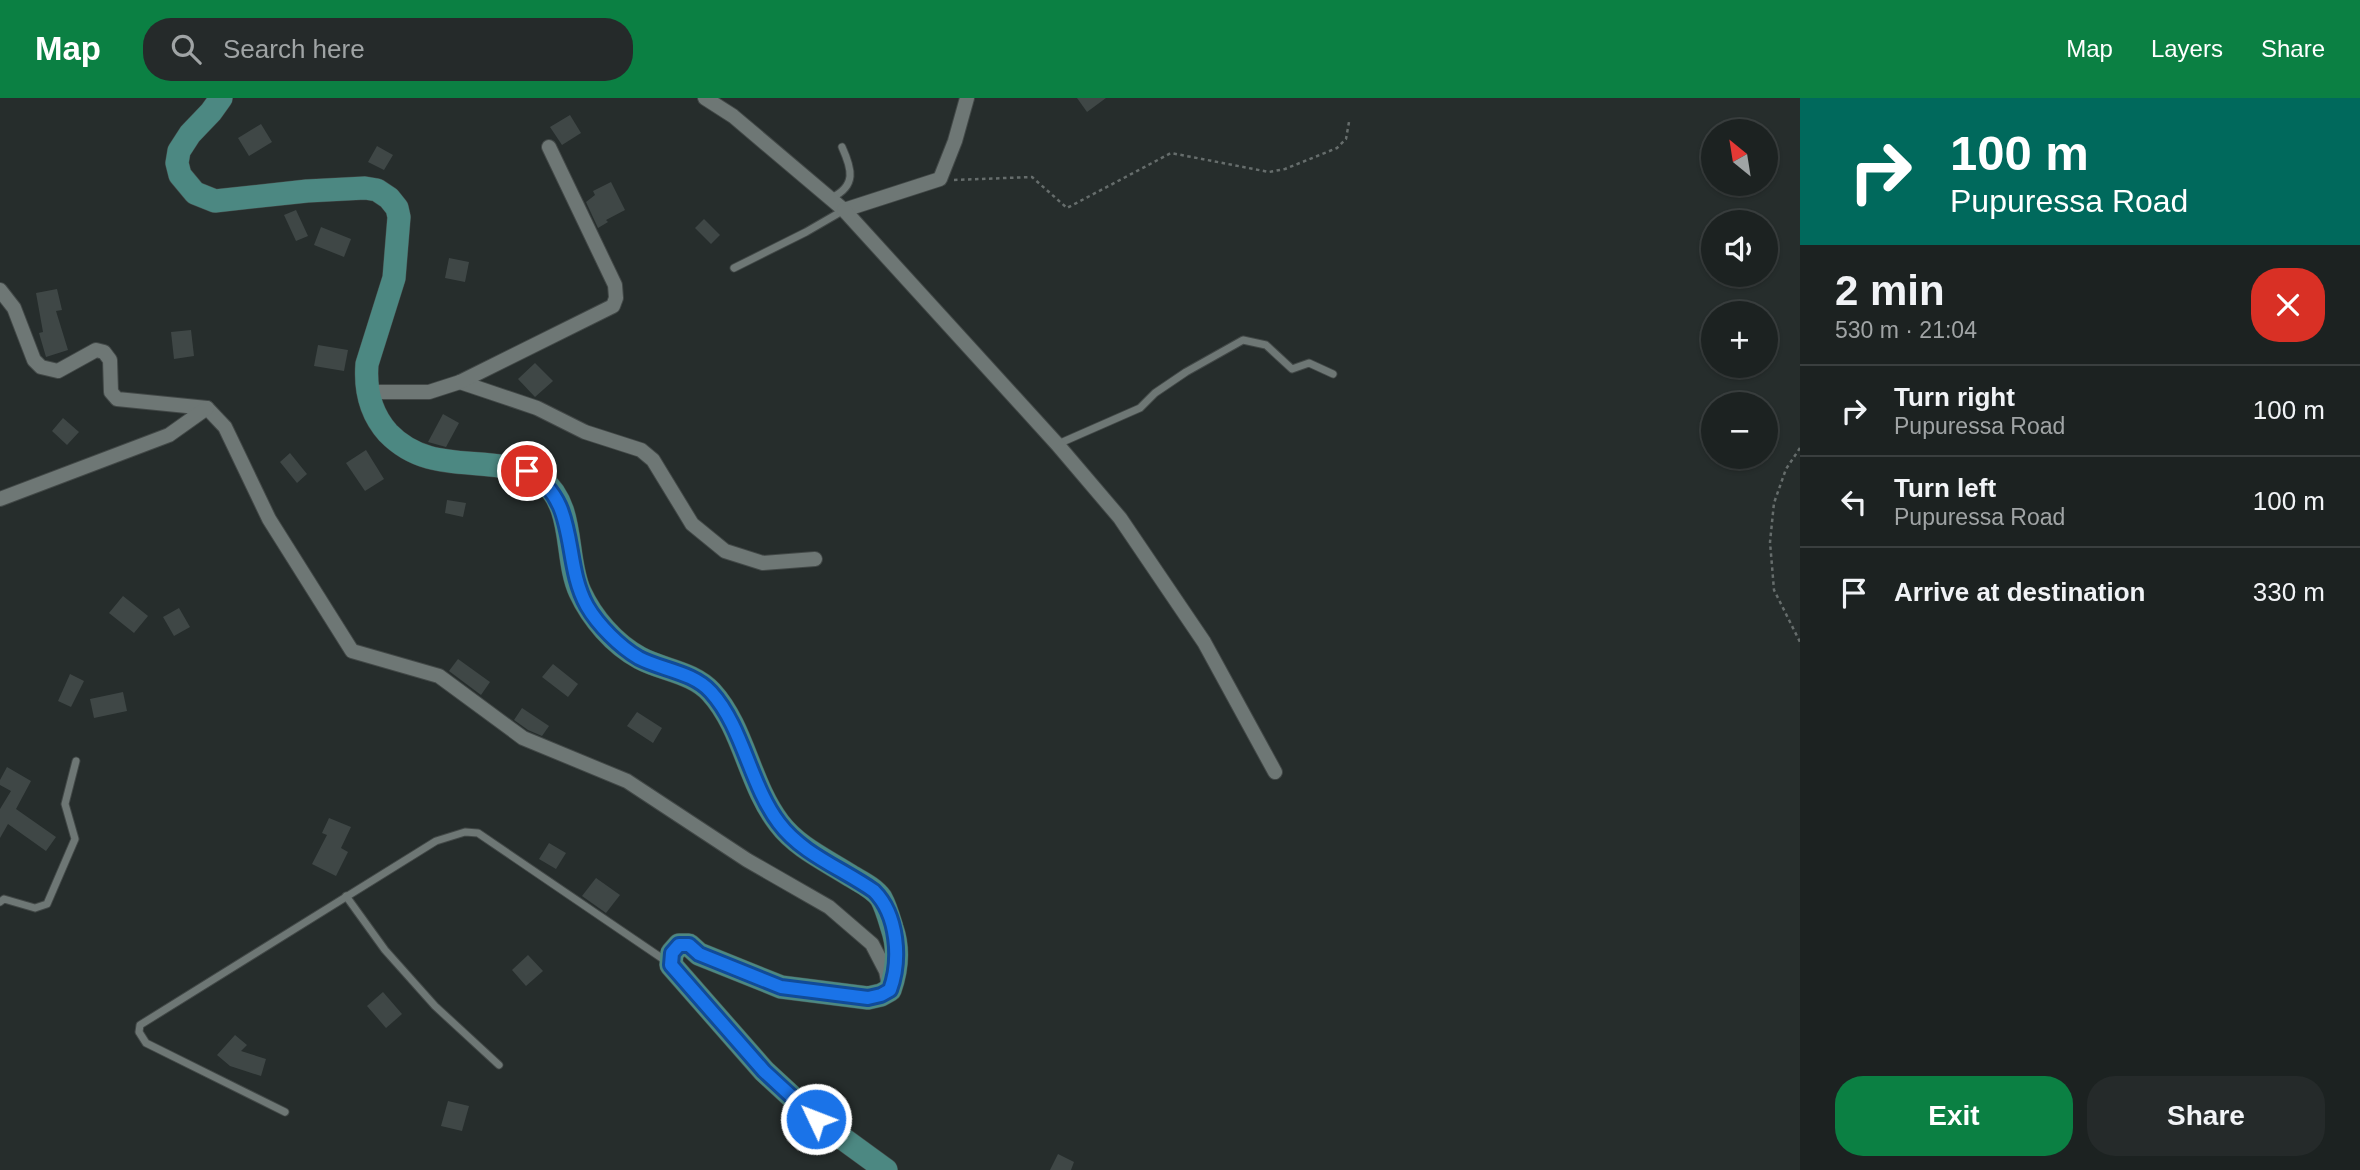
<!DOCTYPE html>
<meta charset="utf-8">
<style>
body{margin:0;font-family:Arial,sans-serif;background:#252a2a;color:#f1f3f6;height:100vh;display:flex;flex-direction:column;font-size:26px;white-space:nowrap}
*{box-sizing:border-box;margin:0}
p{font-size:23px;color:#a0a4a5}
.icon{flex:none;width:38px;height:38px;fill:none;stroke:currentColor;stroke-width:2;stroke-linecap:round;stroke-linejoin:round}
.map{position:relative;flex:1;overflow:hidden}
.panel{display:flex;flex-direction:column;background:#1c2221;width:560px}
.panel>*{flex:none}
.guide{background:#00695c;color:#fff;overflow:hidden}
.needle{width:46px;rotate:330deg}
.fabs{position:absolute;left:1701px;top:21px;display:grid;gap:14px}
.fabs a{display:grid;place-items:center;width:77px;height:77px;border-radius:50%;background:#1c2221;box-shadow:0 2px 5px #0004,0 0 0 2px #3a3f3f;font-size:35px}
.pin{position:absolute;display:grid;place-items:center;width:60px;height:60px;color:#fff;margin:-30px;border:4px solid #fff;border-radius:50%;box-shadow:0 2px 7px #0007}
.me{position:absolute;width:77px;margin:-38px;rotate:313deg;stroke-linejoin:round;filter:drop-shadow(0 0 5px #0008)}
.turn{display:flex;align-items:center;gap:24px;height:147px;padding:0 35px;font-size:32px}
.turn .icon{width:91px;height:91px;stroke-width:2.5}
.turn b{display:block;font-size:49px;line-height:60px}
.round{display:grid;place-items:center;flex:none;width:74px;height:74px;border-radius:28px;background:#252a2a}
.overview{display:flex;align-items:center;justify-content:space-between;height:119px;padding:0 35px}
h1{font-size:42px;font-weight:600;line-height:52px}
.action{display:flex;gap:14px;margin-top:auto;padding:14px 35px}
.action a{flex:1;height:80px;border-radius:28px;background:#0b8043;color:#fff;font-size:28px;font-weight:600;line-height:80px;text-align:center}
.action a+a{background:#252a2a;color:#f1f3f6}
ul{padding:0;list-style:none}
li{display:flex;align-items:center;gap:21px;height:91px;padding:0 35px;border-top:2px solid #3a3f3f}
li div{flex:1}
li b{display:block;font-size:26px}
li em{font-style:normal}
header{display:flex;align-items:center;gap:42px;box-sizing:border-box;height:98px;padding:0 35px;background:#0b8043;color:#fff}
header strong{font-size:33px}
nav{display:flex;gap:38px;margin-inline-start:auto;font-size:24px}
.search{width:490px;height:63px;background:#252a2a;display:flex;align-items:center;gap:18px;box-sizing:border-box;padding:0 24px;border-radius:28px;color:#a0a4a5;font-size:26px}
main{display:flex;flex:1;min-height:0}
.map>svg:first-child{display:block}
.building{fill:#3f4746}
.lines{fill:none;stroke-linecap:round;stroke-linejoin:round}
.lane-casing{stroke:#424847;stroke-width:9}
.street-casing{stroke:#424847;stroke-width:16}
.primary-casing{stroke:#424847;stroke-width:24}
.path{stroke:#666d6c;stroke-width:2.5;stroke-dasharray:3.5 3.5;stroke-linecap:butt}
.lane{stroke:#6e7775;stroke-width:7}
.street{stroke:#6e7775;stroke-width:14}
.primary{stroke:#4c8882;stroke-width:23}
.route-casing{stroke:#114b97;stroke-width:18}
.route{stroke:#1a73e8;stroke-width:12}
</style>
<header>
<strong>Map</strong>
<div class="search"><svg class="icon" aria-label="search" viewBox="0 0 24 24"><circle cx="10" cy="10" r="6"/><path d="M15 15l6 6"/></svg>Search here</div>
<nav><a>Map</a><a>Layers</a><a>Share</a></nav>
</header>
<main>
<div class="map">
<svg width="1800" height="1072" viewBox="0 0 1800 1072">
<rect width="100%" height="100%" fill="#262d2c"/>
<g class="building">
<path d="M 1077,0 L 1106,0 L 1087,14 Z"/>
<path d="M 570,17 L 581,35 L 562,47 L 550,29 Z"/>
<path d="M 261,26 L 272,44 L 249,58 L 238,40 Z"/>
<path d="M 377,48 L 393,57 L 384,72 L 368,64 Z"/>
<path d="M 611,84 L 625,112 L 606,122 L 608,124 L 598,130 L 586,104 L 595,97 L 593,93 Z"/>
<path d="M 296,112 L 308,138 L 296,143 L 284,117 Z"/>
<path d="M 704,121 L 720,137 L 711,146 L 695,130 Z"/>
<path d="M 321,129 L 351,141 L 344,159 L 314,147 Z"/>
<path d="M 449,160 L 469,164 L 465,184 L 445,180 Z"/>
<path d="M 57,191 L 62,212 L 56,213 L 68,252 L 46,259 L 39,235 L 43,234 L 36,195 Z"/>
<path d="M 191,232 L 194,258 L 174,261 L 171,234 Z"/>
<path d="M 318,247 L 348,252 L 344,273 L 314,268 Z"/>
<path d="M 535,265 L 553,283 L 535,299 L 518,281 Z"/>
<path d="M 443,316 L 459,325 L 446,349 L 428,344 Z"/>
<path d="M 63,320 L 79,334 L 67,347 L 52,333 Z"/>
<path d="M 366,352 L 384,381 L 365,393 L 346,365 Z"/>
<path d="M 290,355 L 307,376 L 297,385 L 280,364 Z"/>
<path d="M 447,402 L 466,405 L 463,419 L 445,415 Z"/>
<path d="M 123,498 L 148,518 L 134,535 L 109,515 Z"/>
<path d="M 179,510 L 190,529 L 174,538 L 163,519 Z"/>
<path d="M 458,561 L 490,584 L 481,597 L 449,573 Z"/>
<path d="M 553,566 L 578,586 L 568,599 L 542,579 Z"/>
<path d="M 70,576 L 84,583 L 71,609 L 58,603 Z"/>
<path d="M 123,594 L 127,613 L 94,620 L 90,601 Z"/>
<path d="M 522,610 L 549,628 L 542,638 L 528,632 L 514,622 Z"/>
<path d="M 637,614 L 662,630 L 653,645 L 627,628 Z"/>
<path d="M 7,669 L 31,683 L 16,711 L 56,739 L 46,753 L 8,726 L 0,740 L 0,711 L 11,693 L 0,687 L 0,682 Z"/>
<path d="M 329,720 L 351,729 L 341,750 L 348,754 L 336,778 L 312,766 L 327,737 L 322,735 Z"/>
<path d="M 549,745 L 566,755 L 556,771 L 539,761 Z"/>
<path d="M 596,780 L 620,797 L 606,815 L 582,798 Z"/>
<path d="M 528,857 L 543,873 L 526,888 L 512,872 Z"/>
<path d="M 383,894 L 402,916 L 386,930 L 367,908 Z"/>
<path d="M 235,937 L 247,947 L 241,953 L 266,961 L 261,978 L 230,968 L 217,957 Z"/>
<path d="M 448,1003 L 469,1008 L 462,1033 L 441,1028 Z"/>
<path d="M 1058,1056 L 1074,1064 L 1071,1072 L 1050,1072 Z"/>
</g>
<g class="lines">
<g class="lane-casing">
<g id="lane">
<path d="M 831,100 C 857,88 852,71 842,49"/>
<path d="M 734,170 L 806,134 L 844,112"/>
<path d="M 1058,346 L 1140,310 L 1155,295 L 1186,274 L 1243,242 L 1266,247 L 1292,271 L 1309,265 L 1333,276"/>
<path d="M 346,798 L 385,852 L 435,908 L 499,967"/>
<path d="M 0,804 L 4,801 L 35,810 L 47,806 L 75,741 L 65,706 L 76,663"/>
<path d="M 285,1014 L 146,945 L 139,934 L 140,927 L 436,743 L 465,734 L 478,735 L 666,863"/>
</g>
</g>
<g class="street-casing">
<g id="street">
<path d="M 705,0 L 733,18 L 844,112 L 940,81 L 955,43 L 967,0"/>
<path d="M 844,112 L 1057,346 L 1120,420 L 1204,544 L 1275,674"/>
<path d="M 0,192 L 14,210 L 34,262 L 41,269 L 58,273 L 96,252 L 104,254 L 110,262 L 111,294 L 117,301 L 207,310 L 225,329 L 269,421 L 352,553 L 439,578 L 523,640 L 627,683 L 747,762 L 829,809 L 872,846 L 886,873 L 889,888"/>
<path d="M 460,284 L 537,310 L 585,334 L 641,352 L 653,362 L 692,426 L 725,453 L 763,465 L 815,461"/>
<path d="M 367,294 L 429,294 L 460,284 L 613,208 L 616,200 L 615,187 L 549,49"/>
<path d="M 0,401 L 169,337 L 207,310"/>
</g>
</g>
<g class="primary-casing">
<path id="primary" d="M 221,0 L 211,14 L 190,36 L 179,53 L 177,65 L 180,77 L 195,95 L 215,103 L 307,93 L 365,90 L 377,92 L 389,100 L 397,110 L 399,119 L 394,180 L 367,266 C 365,291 371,316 388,335 C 424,372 467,361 512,370 C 522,372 533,374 541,381 C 576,408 564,459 580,494 C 592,520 614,546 640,560 C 662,572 693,574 711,594 C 744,630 749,686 779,725 C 797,749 826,762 851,778 C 861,784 874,790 881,800 C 886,809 889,820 892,830 C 899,850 897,872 890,892 L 881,897 L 868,900 L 781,889 L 699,856 L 689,847 L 679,847 L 672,855 L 671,867 L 764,973 L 816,1021 L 886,1072"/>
</g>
<g class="path">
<path d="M 954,82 L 1032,79 L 1067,110 L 1171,55 L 1269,74 L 1285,71 L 1337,50 L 1346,41 L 1349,24"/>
<path d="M 1800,350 L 1786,371 L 1774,405 L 1770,444 L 1774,492 L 1800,544"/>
</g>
<use href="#lane" class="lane"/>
<use href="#street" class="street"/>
<use href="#primary" class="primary"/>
</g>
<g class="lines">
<g class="route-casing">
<path id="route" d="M 527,373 C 581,403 561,461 587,508 C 598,527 620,549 639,560 C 662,572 693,574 711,594 C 743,629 750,687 779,725 C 802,756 843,771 874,793 C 898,817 901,862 890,892 L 881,897 L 868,900 L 781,889 L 699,856 L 689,847 L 679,847 L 672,855 L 671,867 L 764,973 L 816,1021"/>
</g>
<use href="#route" class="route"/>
</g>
</svg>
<div class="fabs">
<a><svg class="needle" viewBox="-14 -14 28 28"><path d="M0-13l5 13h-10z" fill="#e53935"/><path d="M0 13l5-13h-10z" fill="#a0a4a5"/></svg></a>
<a><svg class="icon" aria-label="sound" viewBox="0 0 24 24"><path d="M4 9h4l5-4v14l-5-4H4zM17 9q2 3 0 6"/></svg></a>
<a>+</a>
<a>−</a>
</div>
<div class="pin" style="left:527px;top:373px;background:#d93025"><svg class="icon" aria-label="arrive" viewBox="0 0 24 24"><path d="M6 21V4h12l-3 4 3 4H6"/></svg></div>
<svg class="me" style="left:816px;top:1021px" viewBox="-20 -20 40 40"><circle r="17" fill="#1a73e8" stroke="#fff" stroke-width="3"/><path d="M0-11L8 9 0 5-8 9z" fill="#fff"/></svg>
</div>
<section class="panel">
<div class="guide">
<div class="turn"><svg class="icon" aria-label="right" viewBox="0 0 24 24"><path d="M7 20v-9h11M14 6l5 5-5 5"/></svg><div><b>100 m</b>Pupuressa Road</div></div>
</div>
<div class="overview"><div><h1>2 min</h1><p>530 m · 21:04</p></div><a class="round" style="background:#d93025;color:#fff"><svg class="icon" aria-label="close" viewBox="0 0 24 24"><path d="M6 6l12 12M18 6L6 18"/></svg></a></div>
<ul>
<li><svg class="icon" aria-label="right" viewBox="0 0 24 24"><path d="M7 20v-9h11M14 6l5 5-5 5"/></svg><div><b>Turn right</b><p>Pupuressa Road</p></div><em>100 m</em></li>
<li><svg class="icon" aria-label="left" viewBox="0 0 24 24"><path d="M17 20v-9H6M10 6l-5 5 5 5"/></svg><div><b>Turn left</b><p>Pupuressa Road</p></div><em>100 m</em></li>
<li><svg class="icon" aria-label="arrive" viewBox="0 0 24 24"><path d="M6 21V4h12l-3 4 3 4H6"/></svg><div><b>Arrive at destination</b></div><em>330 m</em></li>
</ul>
<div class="action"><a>Exit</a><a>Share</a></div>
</section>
</main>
